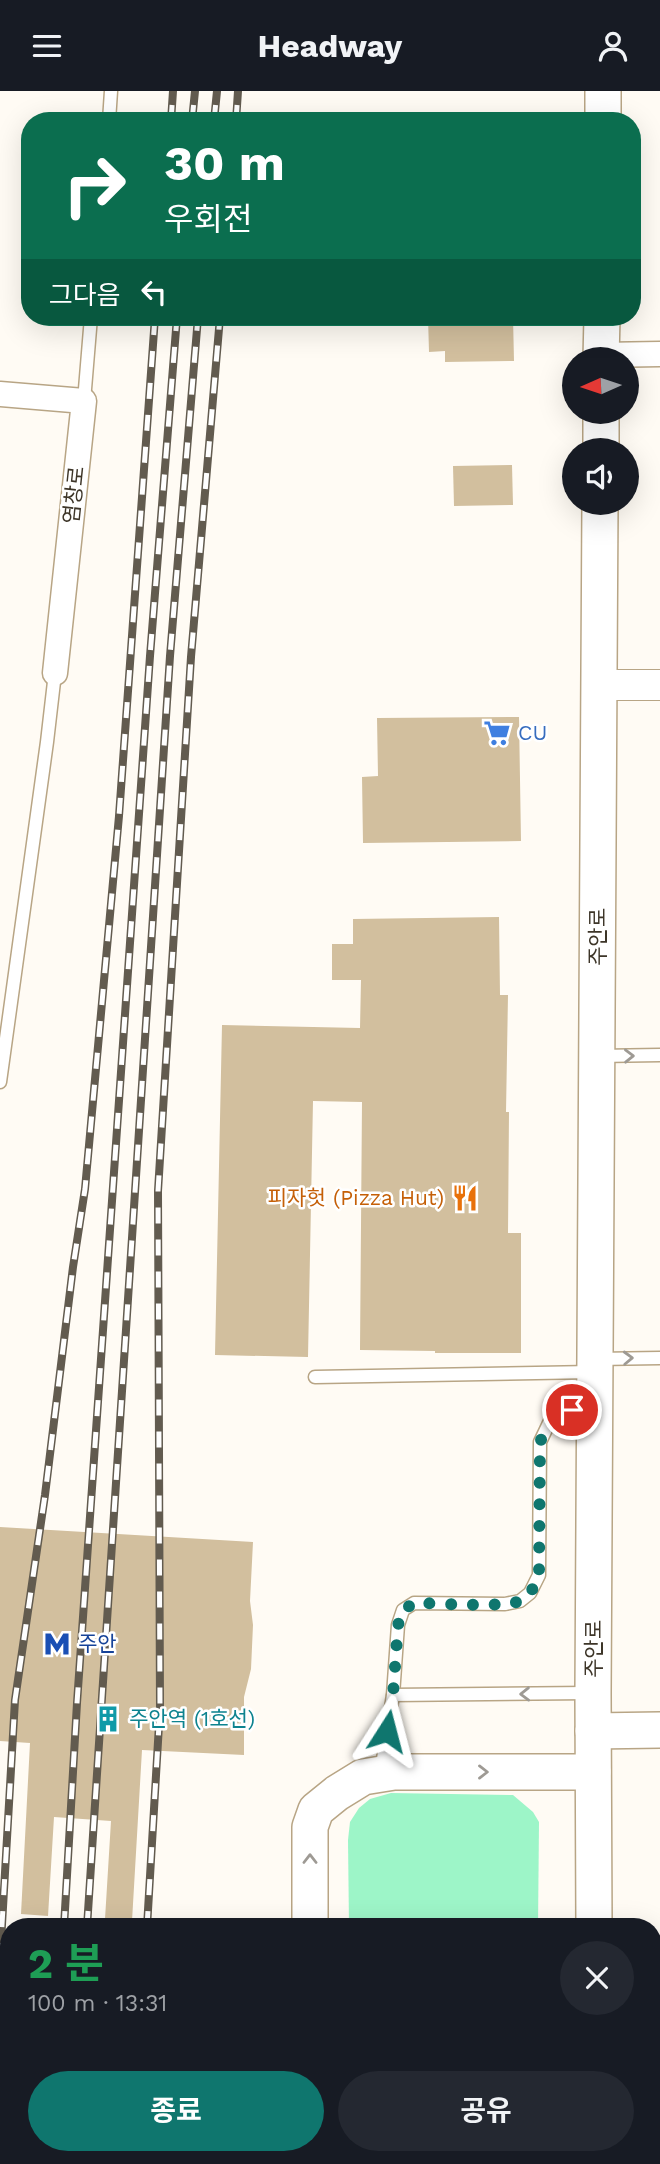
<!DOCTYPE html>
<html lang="ko">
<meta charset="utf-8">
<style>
body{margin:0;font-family:"Work Sans","Noto Sans KR",sans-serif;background:#242831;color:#f1f3f6;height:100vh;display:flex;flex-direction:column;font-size:26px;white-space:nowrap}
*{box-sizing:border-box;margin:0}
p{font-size:23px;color:#9ea1a6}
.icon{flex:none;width:38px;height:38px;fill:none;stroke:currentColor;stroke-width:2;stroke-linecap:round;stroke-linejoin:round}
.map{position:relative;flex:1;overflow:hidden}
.panel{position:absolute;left:0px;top:1827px;width:662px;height:247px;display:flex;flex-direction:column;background:#171b24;border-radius:28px 28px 0 0;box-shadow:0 7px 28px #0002}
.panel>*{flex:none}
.hud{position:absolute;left:21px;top:21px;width:620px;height:214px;border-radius:28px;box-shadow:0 7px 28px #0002;background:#0b6e4f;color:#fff;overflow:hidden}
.needle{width:46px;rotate:267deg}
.controls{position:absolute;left:562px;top:256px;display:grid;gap:14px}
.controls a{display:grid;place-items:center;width:77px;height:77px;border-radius:50%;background:#171b24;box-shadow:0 7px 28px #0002;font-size:35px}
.pin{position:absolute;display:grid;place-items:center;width:60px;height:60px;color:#fff;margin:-30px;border:4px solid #fff;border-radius:50%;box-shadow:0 2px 7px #0007}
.me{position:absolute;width:77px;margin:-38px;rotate:9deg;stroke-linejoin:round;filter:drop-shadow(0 0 5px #0008)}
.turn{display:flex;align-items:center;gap:24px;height:147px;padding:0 28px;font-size:32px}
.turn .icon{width:91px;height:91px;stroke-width:2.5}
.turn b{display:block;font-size:49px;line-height:60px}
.then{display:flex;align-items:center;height:66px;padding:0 28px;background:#0003;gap:14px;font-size:26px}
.round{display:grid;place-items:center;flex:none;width:74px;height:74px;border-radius:37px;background:#242831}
.overview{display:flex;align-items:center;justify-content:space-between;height:119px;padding:0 28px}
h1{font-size:42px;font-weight:700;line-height:52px;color:#1e9e55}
.action{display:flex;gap:14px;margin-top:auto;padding:14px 28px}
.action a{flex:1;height:80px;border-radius:42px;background:#0f766e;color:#fff;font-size:28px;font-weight:700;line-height:80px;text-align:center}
.action a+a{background:#242831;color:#f1f3f6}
header{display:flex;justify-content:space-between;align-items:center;height:91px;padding:0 28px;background:#171b24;font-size:32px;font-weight:700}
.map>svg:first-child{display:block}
.green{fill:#9df5c8}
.building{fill:#d2bf9e}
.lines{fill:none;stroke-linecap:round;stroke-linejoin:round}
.service-casing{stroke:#b8a585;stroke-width:15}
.minor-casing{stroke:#b8a585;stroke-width:27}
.tertiary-casing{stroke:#b8a585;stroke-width:32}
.secondary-casing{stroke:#b8a585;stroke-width:38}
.service{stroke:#fff;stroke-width:12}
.minor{stroke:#fff;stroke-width:24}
.tertiary{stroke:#fff;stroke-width:30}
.secondary{stroke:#fff;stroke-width:35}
.rail-casing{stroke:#625b4f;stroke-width:8}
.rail{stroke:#fff;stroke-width:5;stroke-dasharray:16;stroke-linecap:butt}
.oneway{stroke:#9e9a94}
.route{stroke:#0f766e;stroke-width:12;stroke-dasharray:0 21.6}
.labels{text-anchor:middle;stroke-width:5;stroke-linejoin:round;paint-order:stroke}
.street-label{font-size:21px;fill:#3d3528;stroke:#fff}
.shop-label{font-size:21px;fill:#366cbe;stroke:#fff;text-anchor:start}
.food-label{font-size:21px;fill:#c56008;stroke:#fff;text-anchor:end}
.transit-label{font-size:21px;fill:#164399;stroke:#fff;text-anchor:start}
.culture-label{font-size:21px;fill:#0d838f;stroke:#fff;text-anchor:start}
</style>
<header><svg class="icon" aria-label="menu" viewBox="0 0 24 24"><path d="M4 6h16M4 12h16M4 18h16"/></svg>Headway<svg class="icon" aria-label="person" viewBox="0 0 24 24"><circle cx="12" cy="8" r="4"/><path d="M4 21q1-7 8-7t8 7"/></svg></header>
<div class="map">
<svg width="660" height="2073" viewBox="0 0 660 2073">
<rect width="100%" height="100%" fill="#fffbf4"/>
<path class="green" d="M 391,1702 L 513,1704 L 533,1721 L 539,1731 L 538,1836 L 349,1836 L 348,1749 L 350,1731 L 359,1717 L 370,1708 Z"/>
<g class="building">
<path d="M 428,226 L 513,226 L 514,270 L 445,271 L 445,260 L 429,261 Z"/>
<path d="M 512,374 L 513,414 L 454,415 L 453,375 Z"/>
<path d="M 519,626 L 521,750 L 363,752 L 362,686 L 378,685 L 377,627 Z"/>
<path d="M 499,826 L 500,904 L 508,904 L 506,1021 L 509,1021 L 508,1142 L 521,1142 L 521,1262 L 435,1262 L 435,1260 L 360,1259 L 362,1011 L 313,1010 L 308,1266 L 215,1264 L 222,934 L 360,937 L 361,889 L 332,889 L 332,853 L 353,853 L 353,828 Z"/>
<path d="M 0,1436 L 253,1451 L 250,1510 L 253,1534 L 251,1578 L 244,1606 L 244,1664 L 142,1659 L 132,1830 L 105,1828 L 111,1730 L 54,1726 L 48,1825 L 21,1823 L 30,1652 L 0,1650 Z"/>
</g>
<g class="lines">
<g class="service-casing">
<g id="service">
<path d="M 109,30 L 111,0"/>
<path d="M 84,310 L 91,226"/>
<path d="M 598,965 L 660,964"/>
<path d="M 0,991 L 47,651 L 55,582"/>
<path d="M 596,1268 L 660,1267"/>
<path d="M 315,1286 L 592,1281"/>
<path d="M 393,1604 L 589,1602"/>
<path d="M 381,1681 L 393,1604 L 398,1534 L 403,1519 L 414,1512 L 505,1513 L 520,1510 L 530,1502 L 539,1484 L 540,1351 L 550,1330 L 591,1310"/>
<path d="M 655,1964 L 660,1964"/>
</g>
</g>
<g class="minor-casing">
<g id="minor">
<path d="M 601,264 L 660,263"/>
<path d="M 0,303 L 84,310 L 55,582"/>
</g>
</g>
<g class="tertiary-casing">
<path id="tertiary" d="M 599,594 L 660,594"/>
</g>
<g class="secondary-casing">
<g id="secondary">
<path d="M 603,30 L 603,0"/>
<path d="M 601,268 L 602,226"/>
<path d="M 601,359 L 601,320"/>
<path d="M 593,1640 L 660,1639"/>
<path d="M 310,1836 L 310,1736 L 316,1719 L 337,1702 L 363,1686 L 394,1681 L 593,1681"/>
<path d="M 594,1836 L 593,1602 L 600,411"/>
<path d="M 596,2065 L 596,2073"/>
</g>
</g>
<use href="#service" class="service"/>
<use href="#minor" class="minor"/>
<use href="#tertiary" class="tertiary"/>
<use href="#secondary" class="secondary"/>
<g class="rail-casing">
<g id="rail">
<path d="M 171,30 L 173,0"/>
<path d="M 192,30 L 195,0"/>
<path d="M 214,30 L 217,0"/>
<path d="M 236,30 L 238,0"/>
<path d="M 64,1836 L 77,1612 L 150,565 L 177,226"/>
<path d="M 87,1836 L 170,565 L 198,226"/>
<path d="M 147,1836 L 160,1617 L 158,1100 L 191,566 L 220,226"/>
<path d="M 0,1868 L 15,1609 L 45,1404 L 73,1176 L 85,1098 L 119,725 L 155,226"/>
<path d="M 49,2073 L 50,2065"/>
<path d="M 71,2073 L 72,2065"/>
<path d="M 132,2073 L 133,2065"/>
</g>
</g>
<use href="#rail" class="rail"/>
</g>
<defs><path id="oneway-chevron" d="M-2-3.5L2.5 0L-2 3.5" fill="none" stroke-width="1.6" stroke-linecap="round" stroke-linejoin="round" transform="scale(1.75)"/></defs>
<g class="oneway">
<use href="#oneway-chevron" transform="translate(629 965) rotate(-1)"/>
<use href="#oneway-chevron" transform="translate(628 1267) rotate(-2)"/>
<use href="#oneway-chevron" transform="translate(525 1603) rotate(179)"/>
<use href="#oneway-chevron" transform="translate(483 1681)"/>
<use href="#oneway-chevron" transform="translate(310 1768) rotate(-90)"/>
</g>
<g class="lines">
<path class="route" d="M 387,1640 L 393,1604 L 398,1534 L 403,1519 L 414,1512 C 436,1512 503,1517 520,1510 C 531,1506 534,1494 539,1484 L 540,1351 L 550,1330 L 572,1319"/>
</g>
<defs>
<g id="supermarket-bare" transform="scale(2.1)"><path d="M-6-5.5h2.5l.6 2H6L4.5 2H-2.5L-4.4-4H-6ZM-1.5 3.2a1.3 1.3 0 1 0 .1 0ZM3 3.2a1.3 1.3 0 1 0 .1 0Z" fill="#3f7fe0" stroke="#fff" stroke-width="2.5" paint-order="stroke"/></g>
<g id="restaurant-bare" transform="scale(2.1)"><path d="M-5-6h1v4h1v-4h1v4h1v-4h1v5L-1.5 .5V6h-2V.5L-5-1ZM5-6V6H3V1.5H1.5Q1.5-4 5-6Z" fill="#e8710a" stroke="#fff" stroke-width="2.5" paint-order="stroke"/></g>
<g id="metro-bare" transform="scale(2.1)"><path d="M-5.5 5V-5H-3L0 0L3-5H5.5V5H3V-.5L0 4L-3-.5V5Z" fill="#1a4fb4" stroke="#fff" stroke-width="2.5" paint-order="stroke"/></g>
<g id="building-bare" transform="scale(2.1)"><path d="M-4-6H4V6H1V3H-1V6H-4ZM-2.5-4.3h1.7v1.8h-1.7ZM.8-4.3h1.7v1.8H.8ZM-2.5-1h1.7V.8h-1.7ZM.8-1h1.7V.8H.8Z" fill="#0f9aa8" stroke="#fff" stroke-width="2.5" paint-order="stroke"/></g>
</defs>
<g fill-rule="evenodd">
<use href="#supermarket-bare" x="497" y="642"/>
<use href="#restaurant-bare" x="465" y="1107"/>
<use href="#metro-bare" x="57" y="1553"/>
<use href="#building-bare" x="108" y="1628"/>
</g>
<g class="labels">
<g class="street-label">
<text transform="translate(74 404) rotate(-84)" y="7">염창로</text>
<text transform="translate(598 846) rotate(-90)" y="7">주안로</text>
<text transform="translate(594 1558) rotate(-90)" y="7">주안로</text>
</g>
<g class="shop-label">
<text x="518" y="649">CU</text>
</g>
<g class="food-label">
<text x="444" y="1114">피자헛 (Pizza Hut)</text>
</g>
<g class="transit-label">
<text x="78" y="1560">주안</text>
</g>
<g class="culture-label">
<text x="129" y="1635">주안역 (1호선)</text>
</g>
</g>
</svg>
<div class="controls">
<a><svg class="needle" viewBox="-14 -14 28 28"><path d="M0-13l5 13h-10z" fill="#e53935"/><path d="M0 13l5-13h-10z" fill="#9ea1a6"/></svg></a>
<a><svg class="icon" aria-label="sound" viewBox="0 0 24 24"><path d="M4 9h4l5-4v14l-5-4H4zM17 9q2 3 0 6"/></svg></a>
</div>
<div class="pin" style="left:572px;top:1319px;background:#d93025"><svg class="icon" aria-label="arrive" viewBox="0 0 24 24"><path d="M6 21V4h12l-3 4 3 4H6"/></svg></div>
<svg class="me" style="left:387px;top:1640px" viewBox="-20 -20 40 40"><path d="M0-17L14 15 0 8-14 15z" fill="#0f766e" stroke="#fff" stroke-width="4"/></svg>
<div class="hud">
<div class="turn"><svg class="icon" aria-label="right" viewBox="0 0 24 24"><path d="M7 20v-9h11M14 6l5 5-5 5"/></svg><div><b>30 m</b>우회전</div></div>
<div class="then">그다음<svg class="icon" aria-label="left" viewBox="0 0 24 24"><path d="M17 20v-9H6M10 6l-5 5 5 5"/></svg></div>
</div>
<section class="panel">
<div class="overview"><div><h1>2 분</h1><p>100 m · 13:31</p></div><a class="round"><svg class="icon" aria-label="close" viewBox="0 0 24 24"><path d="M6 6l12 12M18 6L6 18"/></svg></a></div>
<div class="action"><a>종료</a><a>공유</a></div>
</section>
</div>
